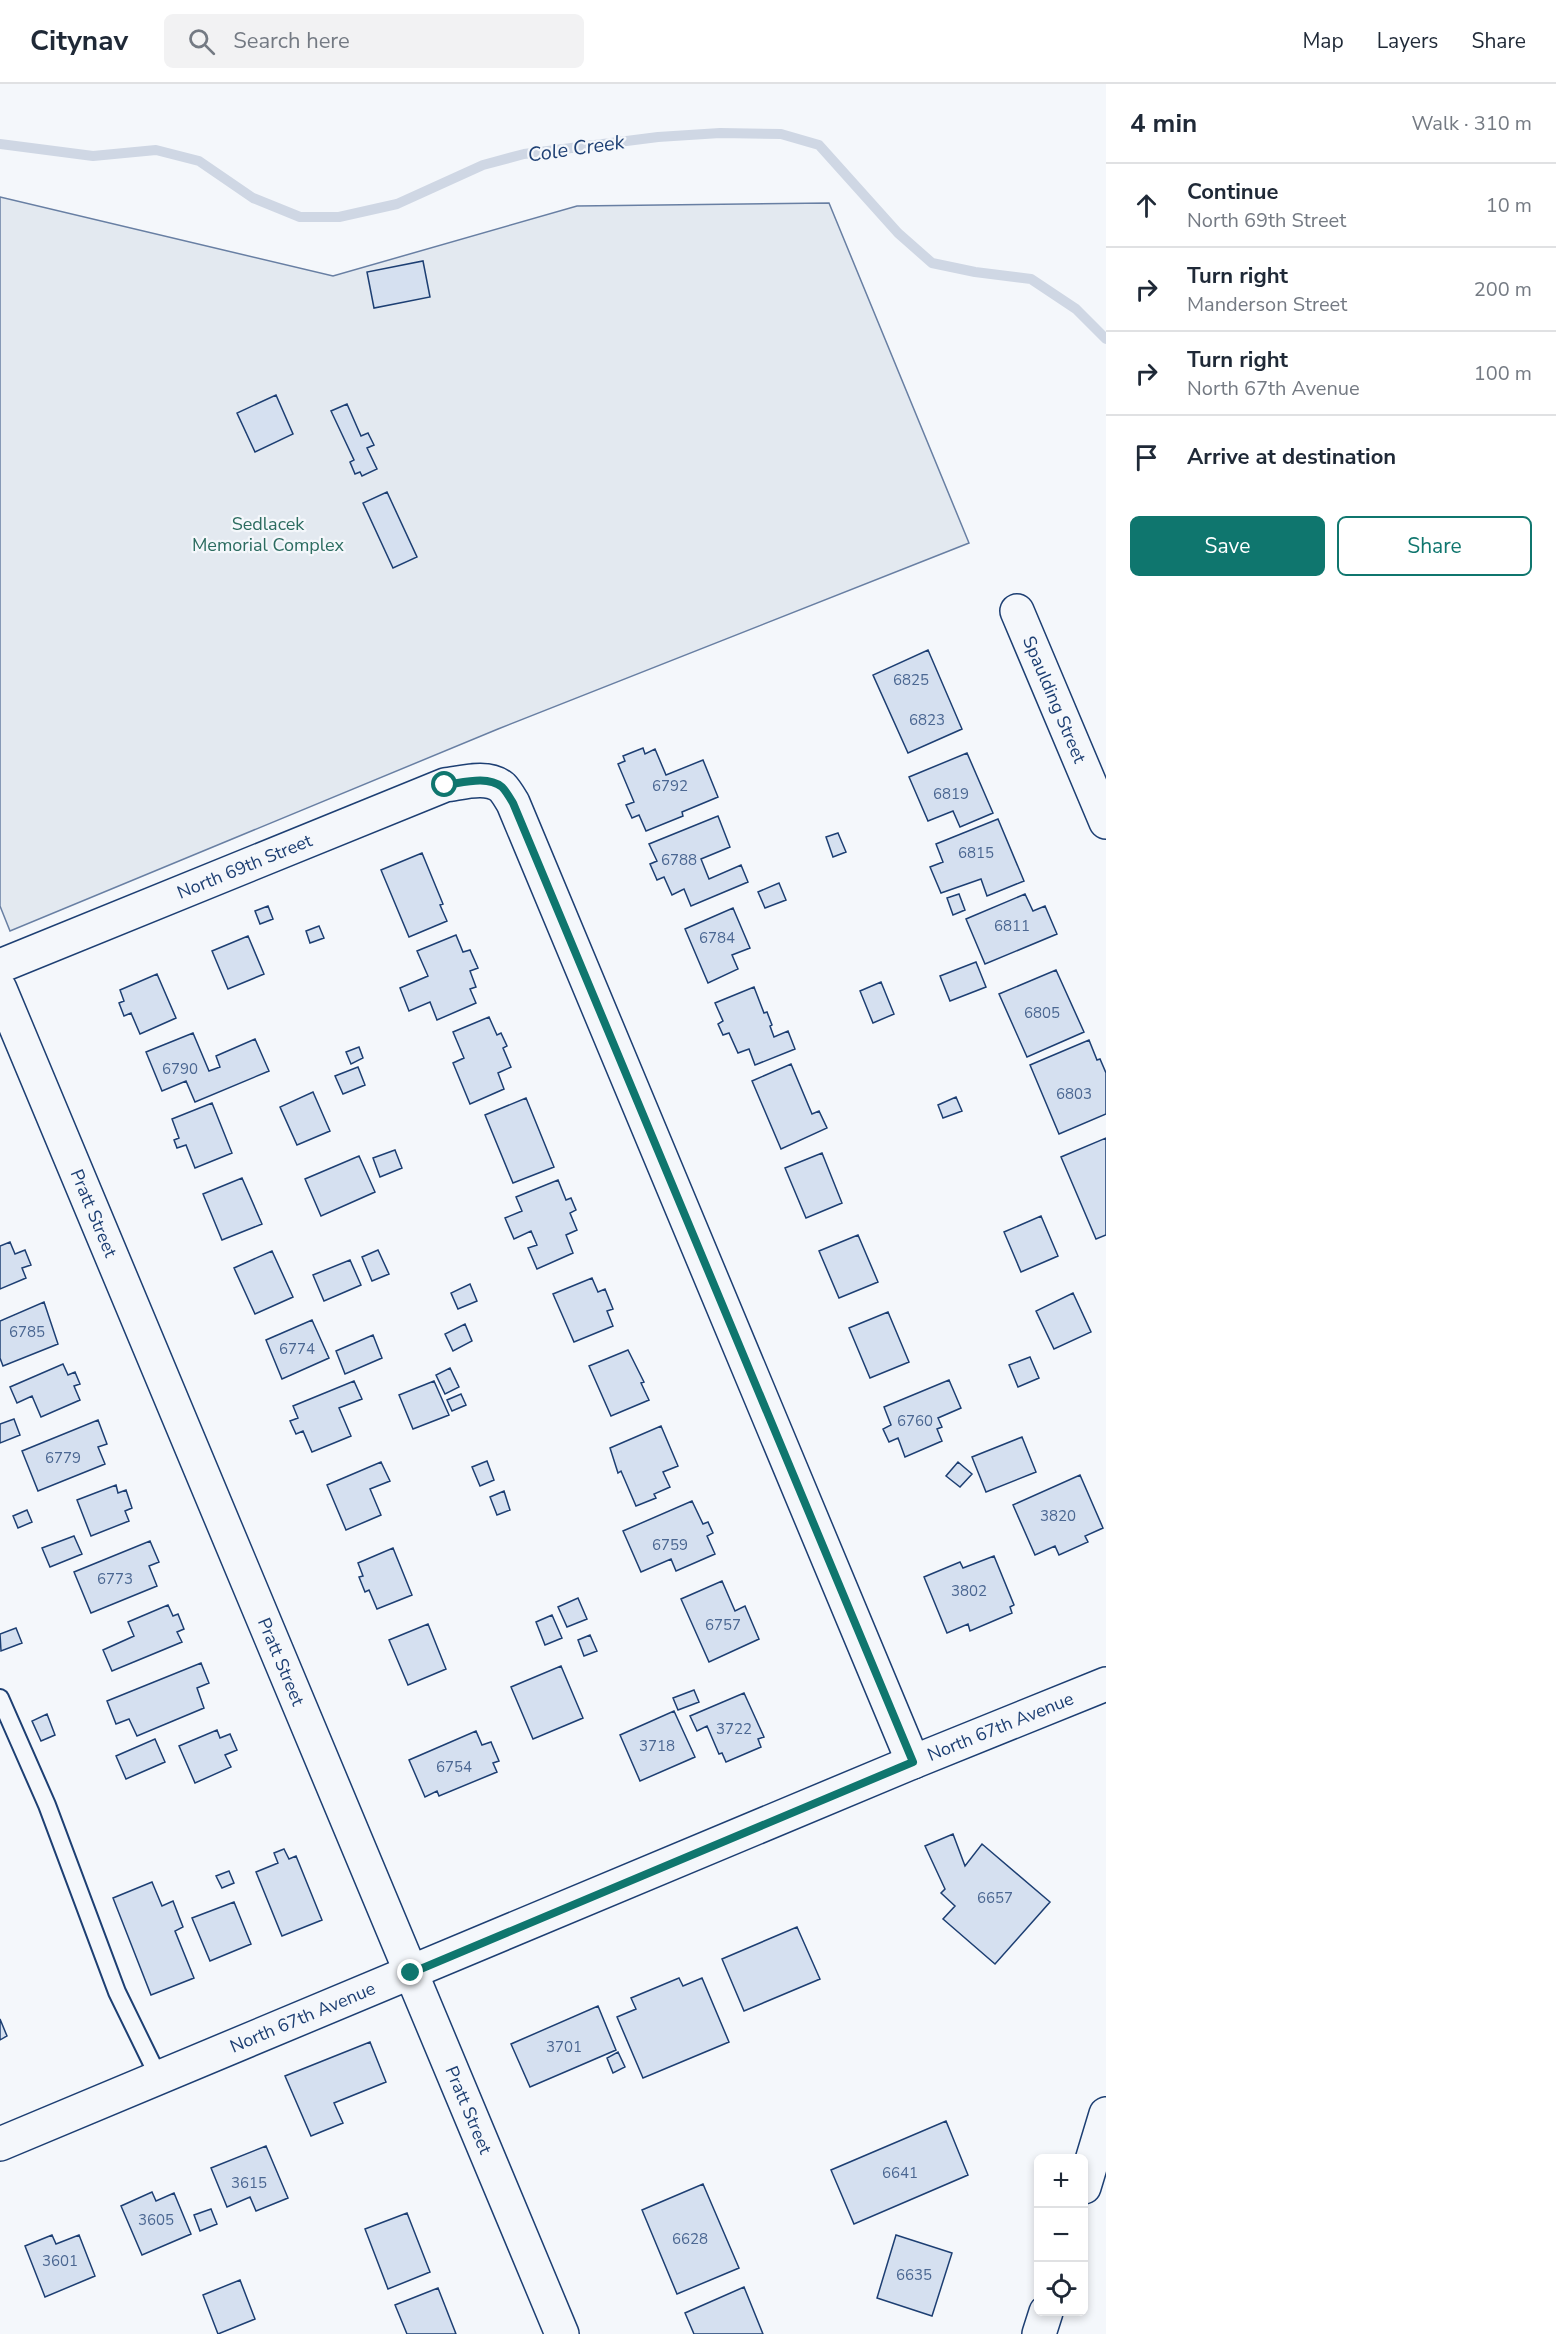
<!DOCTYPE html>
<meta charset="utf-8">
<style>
:root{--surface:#fff;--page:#f2f2f3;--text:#1f2937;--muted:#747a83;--line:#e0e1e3;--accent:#0f766e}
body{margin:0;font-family:"Nunito Sans",sans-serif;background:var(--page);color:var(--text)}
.controls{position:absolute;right:18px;bottom:18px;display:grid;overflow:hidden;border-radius:9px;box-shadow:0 3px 9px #0003}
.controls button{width:54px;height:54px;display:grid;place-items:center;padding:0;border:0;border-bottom:2px solid var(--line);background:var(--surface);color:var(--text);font:30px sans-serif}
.stop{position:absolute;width:18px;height:18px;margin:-14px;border:4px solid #0f766e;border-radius:50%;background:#fff}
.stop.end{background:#0f766e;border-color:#fff;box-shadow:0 2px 6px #0008}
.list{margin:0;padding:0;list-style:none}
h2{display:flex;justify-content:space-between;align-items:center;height:78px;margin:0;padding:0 24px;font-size:26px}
h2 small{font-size:20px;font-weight:400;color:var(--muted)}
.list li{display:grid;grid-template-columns:39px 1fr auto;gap:18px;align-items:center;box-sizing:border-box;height:84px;padding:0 24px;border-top:2px solid var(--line)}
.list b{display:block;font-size:22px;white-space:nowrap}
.list p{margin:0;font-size:20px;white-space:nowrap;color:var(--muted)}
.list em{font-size:20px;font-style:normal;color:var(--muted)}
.actions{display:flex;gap:12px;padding:18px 24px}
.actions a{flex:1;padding:14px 0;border:2px solid var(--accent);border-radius:9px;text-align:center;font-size:21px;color:var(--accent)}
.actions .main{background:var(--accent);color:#fff}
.icon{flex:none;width:33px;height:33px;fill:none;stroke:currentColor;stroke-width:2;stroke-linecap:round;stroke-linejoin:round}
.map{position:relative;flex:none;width:1106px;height:2250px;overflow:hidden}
header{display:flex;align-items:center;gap:36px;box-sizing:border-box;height:84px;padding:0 30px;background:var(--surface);border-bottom:2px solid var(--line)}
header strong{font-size:28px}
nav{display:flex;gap:33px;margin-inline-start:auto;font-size:21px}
.search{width:420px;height:54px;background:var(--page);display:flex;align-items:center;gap:15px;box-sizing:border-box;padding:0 21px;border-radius:9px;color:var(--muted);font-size:22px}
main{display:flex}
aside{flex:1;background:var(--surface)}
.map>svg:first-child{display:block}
.green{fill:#e3e9f0;stroke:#687fa3;stroke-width:1.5}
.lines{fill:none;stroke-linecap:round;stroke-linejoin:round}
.stream{stroke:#cfd7e4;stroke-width:10}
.building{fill:#d5e0f0;stroke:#1d3f73;stroke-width:1.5}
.service-casing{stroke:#1d3f73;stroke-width:20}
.minor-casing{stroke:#1d3f73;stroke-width:36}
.primary-casing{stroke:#1d3f73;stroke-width:36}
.service{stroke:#f4f7fb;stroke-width:16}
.minor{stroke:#f4f7fb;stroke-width:33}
.primary{stroke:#f4f7fb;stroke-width:33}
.route{stroke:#0f766e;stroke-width:8}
.labels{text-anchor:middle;stroke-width:4.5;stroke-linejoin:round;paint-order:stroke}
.number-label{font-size:15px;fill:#4b6792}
.park-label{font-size:18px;fill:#2c6c60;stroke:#f4f7fb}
.street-label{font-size:18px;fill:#1d3f73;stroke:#f4f7fb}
.water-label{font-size:20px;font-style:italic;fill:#1d3f73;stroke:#f4f7fb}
</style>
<header>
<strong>Citynav</strong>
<div class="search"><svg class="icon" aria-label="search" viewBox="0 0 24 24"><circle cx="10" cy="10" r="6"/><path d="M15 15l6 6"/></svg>Search here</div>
<nav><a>Map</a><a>Layers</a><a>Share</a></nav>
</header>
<main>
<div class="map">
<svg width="1106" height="2250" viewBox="0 0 1106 2250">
<rect width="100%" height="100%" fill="#f4f7fb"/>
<path class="green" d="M0 113 333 192 577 122 829 119 969 459 498 645 10 847 0 822Z"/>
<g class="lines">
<path class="stream" d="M0 60 93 72 156 66 199 77 253 114 300 133H339L397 120 483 81 524 70 658 53 720 49 781 50 819 61 898 149 932 179 975 188 1031 195 1076 225 1106 255"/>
</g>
<path class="building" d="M423 177 430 213 374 224 367 188Z
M276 311 293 350 255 368 237 329Z
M347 320 361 352 368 349 374 361 367 364 377 385 362 392 360 388 355 390 350 378 354 376 331 327Z
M387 408 417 473 393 484 363 419Z
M928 566 962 645 908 669 873 591Z
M643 664 645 670 655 665 666 691 703 676 718 713 682 728 683 732 646 747 639 731 632 734 626 721 634 718 618 680 625 677 623 672Z
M967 669 993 729 960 743 953 727 928 737 909 693Z
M718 732 730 763 701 775 709 795 741 781 748 798 691 822 684 805 672 811 664 793 657 796 650 780 657 777 649 760Z
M998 735 1024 797 987 812 981 795 941 809 930 783 943 778 936 760Z
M838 749 846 768 833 773 826 753Z
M422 769 443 820 440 821 447 837 409 853 381 786Z
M779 799 786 816 765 824 758 808Z
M959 810 965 826 953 831 947 814Z
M1025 810 1033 827 1045 822 1057 850 985 880 966 835Z
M268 822 273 835 260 840 255 827Z
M733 824 750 864 732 871 738 885 708 899 685 845Z
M319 842 324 854 310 859 306 847Z
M456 851 463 868 470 866 478 884 470 887 476 903 470 905 476 919 437 936 430 918 409 927 400 904 428 892 417 867Z
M248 852 264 890 228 905 212 867Z
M976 878 986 903 950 917 940 892Z
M1056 886 1084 948 1027 973 999 910Z
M157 890 176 934 140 950 131 929 124 932 119 919 124 917 120 906Z
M881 898 894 930 873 939 860 907Z
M754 903 764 929 767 928 772 941 770 942 774 953 788 947 795 965 755 981 749 965 738 969 729 949 723 951 718 940 723 937 715 919Z
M489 933 497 951 501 949 507 962 503 964 511 983 498 989 504 1005 470 1020 453 979 464 974 453 948Z
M193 949 209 987 220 983 216 972 255 955 269 987 195 1018 186 997 162 1007 146 968Z
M1089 956 1097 976 1100 975 1106 989V1030L1059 1050 1030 981Z
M359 963 363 974 351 980 346 968Z
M791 980 812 1030 819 1027 827 1044 781 1065 752 997Z
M358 983 365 1001 343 1010 335 992Z
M313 1008 330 1047 297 1061 280 1023Z
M956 1013 962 1027 943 1034 938 1021Z
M526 1014 554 1083 513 1099 485 1031Z
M212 1019 232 1069 195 1084 186 1061 177 1064 174 1056 179 1054 172 1035Z
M1106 1054V1151L1096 1155 1061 1073Z
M395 1066 402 1084 380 1093 373 1074Z
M822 1069 842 1119 806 1134 785 1084Z
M359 1072 375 1108 321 1132 305 1095Z
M242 1094 262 1140 222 1156 203 1110Z
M558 1096 566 1116 571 1114 576 1126 570 1129 577 1146 566 1151 573 1169 537 1185 528 1164 537 1161 531 1147 514 1155 505 1134 522 1127 516 1113Z
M1041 1132 1058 1172 1021 1188 1004 1148Z
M858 1151 878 1198 839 1214 819 1167Z
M10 1158 15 1170 25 1166 31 1181 22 1184 26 1194 0 1205V1162Z
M378 1166 389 1190 372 1197 362 1173Z
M272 1167 293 1213 255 1230 234 1184Z
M350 1176 361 1201 324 1217 313 1191Z
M592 1194 598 1208 605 1205 613 1225 607 1227 613 1242 574 1258 553 1210Z
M470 1200 477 1217 458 1225 451 1209Z
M1073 1209 1091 1248 1054 1265 1036 1227Z
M44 1218 58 1260 3 1282 0 1274V1237Z
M888 1228 909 1278 870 1294 849 1244Z
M312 1236 329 1274 282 1295 266 1256Z
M465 1240 472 1257 453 1267 445 1250Z
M373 1251 382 1274 345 1290 336 1267Z
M628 1266 644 1298 641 1299 649 1316 611 1332 589 1282Z
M1030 1273 1039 1294 1018 1303 1009 1281Z
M63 1280 68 1291 75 1288 80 1300 74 1302 80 1316 41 1333 32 1312 17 1319 10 1303Z
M450 1284 459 1303 445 1310 436 1291Z
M949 1296 961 1324 938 1334 942 1343 937 1345 942 1357 905 1373 898 1354 889 1358 883 1345 891 1341 884 1323Z
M354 1297 362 1315 339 1324 351 1352 312 1368 303 1347 296 1350 290 1337 298 1334 293 1322Z
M434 1297 449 1331 413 1345 399 1311Z
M461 1310 466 1321 452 1327 447 1316Z
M14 1335 20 1351 0 1359V1340Z
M98 1336 107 1360 98 1363 105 1380 38 1407 22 1367Z
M661 1342 678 1382 663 1388 670 1403 654 1410 656 1414 636 1422 621 1387 618 1389 610 1364Z
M1022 1353 1036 1388 986 1408 972 1373Z
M487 1377 494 1396 480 1402 472 1383Z
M381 1378 390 1397 370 1405 381 1431 346 1446 327 1401Z
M958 1378 972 1390 960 1403 946 1392Z
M1080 1391 1103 1444 1085 1452 1088 1458 1059 1471 1055 1462 1035 1471 1013 1421Z
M116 1401 118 1409 126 1406 132 1424 125 1427 129 1437 91 1452 77 1416Z
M504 1407 510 1426 497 1431 490 1413Z
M692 1417 703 1440 708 1438 713 1449 707 1452 715 1470 676 1487 671 1475 641 1488 623 1447Z
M27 1426 32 1438 18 1444 13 1432Z
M74 1452 82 1470 50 1483 42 1464Z
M150 1457 159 1478 149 1482 157 1502 91 1529 74 1488Z
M393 1464 412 1511 377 1525 369 1506 365 1508 359 1493 363 1492 358 1479Z
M994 1472 1014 1521 1010 1523 1012 1529 970 1547 968 1540 947 1549 924 1493 960 1478 963 1484Z
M722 1497 735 1527 745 1522 759 1555 709 1578 681 1515Z
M578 1514 587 1535 567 1543 558 1523Z
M168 1521 173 1532 178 1530 184 1545 177 1548 182 1558 112 1587 103 1566 134 1552 128 1538Z
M552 1531 562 1554 545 1561 536 1538Z
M428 1540 446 1585 408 1601 389 1556Z
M16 1544 22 1559 1 1567 0 1550Z
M590 1551 597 1567 584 1572 578 1556Z
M201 1579 209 1599 197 1604 204 1624 137 1652 129 1635 116 1640 107 1617Z
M561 1582 583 1634 533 1655 511 1603Z
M694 1606 699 1618 678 1626 673 1614Z
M744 1609 764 1653 758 1655 761 1663 726 1678 722 1669 719 1670 707 1642 697 1647 690 1632Z
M674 1627 695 1673 640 1697 620 1651Z
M47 1630 55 1651 41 1657 32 1637Z
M217 1646 220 1654 230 1650 237 1666 225 1671 231 1683 195 1699 179 1662Z
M476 1647 482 1661 491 1658 499 1677 493 1679 497 1688 439 1712 437 1707 425 1713 409 1676Z
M155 1655 165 1678 126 1695 116 1672Z
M953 1750 965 1782 982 1760 1050 1818 995 1880 943 1835 955 1822 941 1809 945 1805 925 1762Z
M284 1765 289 1775 296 1772 322 1836 282 1852 256 1788 278 1779 274 1769Z
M229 1787 234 1799 222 1804 216 1792Z
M152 1798 162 1822 173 1817 183 1843 175 1847 194 1894 151 1911 113 1814Z
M234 1818 251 1860 210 1877 192 1834Z
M797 1843 820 1895 744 1927 722 1875Z
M679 1894 683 1902 702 1894 729 1958 643 1994 617 1933 636 1925 631 1914Z
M598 1922 616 1966 530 2003 511 1960Z
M0 1935 7 1952 0 1956Z
M370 1958 386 1998 334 2019 343 2039 311 2052 285 1992Z
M618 1968 625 1983 613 1989 607 1974Z
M946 2037 968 2091 854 2140 831 2086Z
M266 2062 288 2114 256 2127 250 2113 227 2123 211 2084Z
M703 2100 739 2184 677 2210 642 2126Z
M152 2108 156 2117 174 2109 191 2150 142 2171 121 2122Z
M211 2125 217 2140 200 2147 194 2131Z
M407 2129 430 2188 388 2205 365 2145Z
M52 2151 56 2160 79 2151 95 2192 45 2213 25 2162Z
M896 2151 952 2169 932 2232 877 2214Z
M240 2196 255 2235 218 2250 203 2211Z
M744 2203 763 2250H694L685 2229Z
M438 2204 456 2250H407L395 2221Z"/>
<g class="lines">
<g class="service-casing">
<path id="service" d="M0 1614 47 1721 117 1908 159 1994"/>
</g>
<g class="minor-casing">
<g id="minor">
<path id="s1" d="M1017 527 1106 738"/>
<path id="s2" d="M0 882 445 701C462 699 487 691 502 703 506 707 510 714 513 719L913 1678"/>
<path id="s3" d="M0 905 562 2250"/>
<path id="s4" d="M0 2060 913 1678 1106 1600"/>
</g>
</g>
<g class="primary-casing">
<path id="primary" d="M1084 2103 1106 2030
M1039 2250 1046 2228"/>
</g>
<use href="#service" class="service"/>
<use href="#minor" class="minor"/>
<use href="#primary" class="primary"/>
</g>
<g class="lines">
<path class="route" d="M411 1889 913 1678 513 719C510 714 506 707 502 703 487 691 462 699 445 701"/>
</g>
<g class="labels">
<g class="number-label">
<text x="911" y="601">6825</text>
<text x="927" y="641">6823</text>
<text x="670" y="707">6792</text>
<text x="951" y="715">6819</text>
<text x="976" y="774">6815</text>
<text x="679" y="781">6788</text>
<text x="1012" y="847">6811</text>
<text x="717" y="859">6784</text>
<text x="1042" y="934">6805</text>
<text x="180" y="990">6790</text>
<text x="1074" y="1015">6803</text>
<text x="27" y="1253">6785</text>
<text x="297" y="1270">6774</text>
<text x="915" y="1342">6760</text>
<text x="63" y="1379">6779</text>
<text x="1058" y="1437">3820</text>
<text x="670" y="1466">6759</text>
<text x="115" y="1500">6773</text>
<text x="969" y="1512">3802</text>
<text x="723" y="1546">6757</text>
<text x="734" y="1650">3722</text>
<text x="657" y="1667">3718</text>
<text x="454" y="1688">6754</text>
<text x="995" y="1819">6657</text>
<text x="564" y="1968">3701</text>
<text x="900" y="2094">6641</text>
<text x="249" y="2104">3615</text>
<text x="156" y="2141">3605</text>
<text x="690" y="2160">6628</text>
<text x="60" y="2182">3601</text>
<text x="914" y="2196">6635</text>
</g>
<g class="park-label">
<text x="268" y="446">Sedlacek<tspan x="268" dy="21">Memorial Complex</tspan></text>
</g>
<g class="street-label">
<text dy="6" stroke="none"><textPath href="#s1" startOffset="96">Spaulding Street</textPath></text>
<text dy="6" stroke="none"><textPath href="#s2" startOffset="264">North 69th Street</textPath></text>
<text dy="6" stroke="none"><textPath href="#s3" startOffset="243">Pratt Street</textPath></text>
<text dy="6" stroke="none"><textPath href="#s3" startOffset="729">Pratt Street</textPath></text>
<text dy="6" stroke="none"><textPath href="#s4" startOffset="1084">North 67th Avenue</textPath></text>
<text dy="6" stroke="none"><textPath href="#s4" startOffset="328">North 67th Avenue</textPath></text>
<text dy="6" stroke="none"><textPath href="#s3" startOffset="1215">Pratt Street</textPath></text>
</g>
<g class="water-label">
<text transform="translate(576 64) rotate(-8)" y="7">Cole Creek</text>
</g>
</g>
</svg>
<div class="controls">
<button>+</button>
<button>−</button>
<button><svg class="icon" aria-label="locate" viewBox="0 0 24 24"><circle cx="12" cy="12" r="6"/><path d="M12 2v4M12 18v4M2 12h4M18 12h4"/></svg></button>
</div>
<div class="stop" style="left:445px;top:701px"></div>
<div class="stop end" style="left:411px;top:1889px"></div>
</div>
<aside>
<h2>4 min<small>Walk · 310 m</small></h2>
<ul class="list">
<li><svg class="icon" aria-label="ahead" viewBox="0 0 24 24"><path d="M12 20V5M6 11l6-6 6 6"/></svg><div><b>Continue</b><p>North 69th Street</p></div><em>10 m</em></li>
<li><svg class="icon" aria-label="right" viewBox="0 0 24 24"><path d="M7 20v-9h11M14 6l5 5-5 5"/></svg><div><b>Turn right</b><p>Manderson Street</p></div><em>200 m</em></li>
<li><svg class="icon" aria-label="right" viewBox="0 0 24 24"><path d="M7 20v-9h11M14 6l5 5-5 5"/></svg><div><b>Turn right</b><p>North 67th Avenue</p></div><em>100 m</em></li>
<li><svg class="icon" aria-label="arrive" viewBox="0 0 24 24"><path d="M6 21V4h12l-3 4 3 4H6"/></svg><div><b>Arrive at destination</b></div></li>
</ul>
<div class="actions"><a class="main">Save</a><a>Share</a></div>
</aside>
</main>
